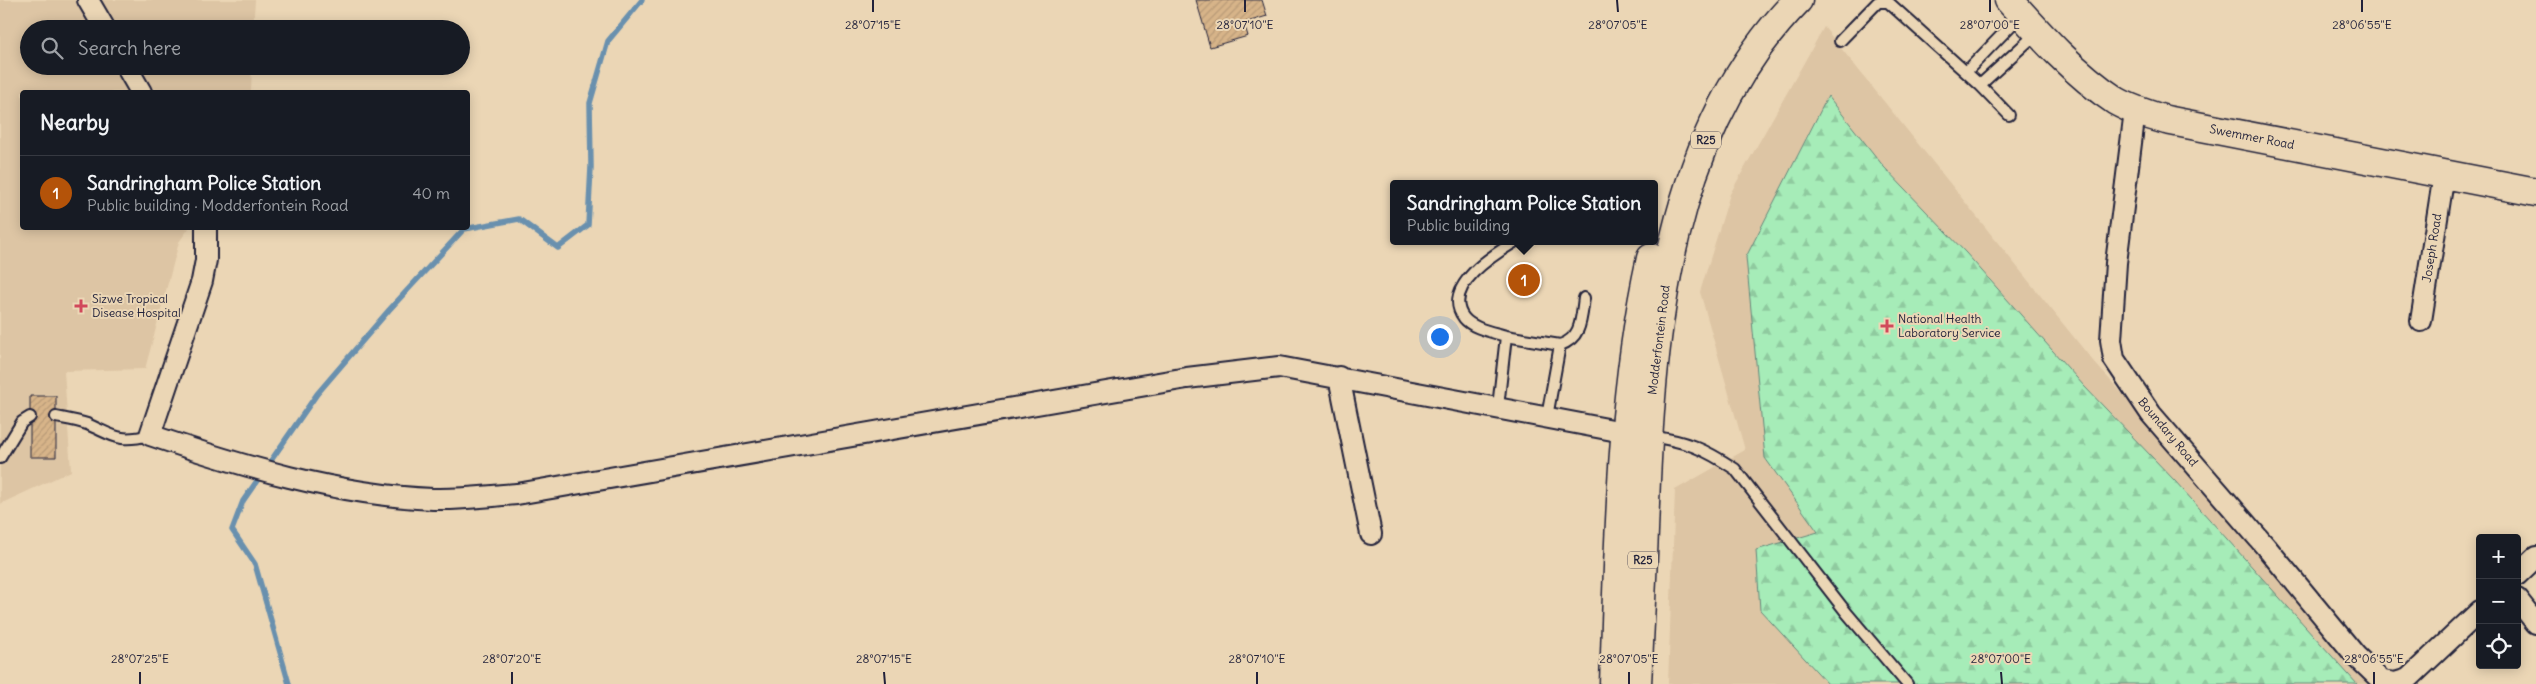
<!DOCTYPE html>
<meta charset="utf-8">
<style>
:root{--surface:#171b24;--page:#242831;--text:#f1f3f6;--muted:#9ea1a6;--line:#363941;--accent:#b45309}
body{margin:0;font-family:Delius,sans-serif;background:var(--page);color:var(--text)}
.controls{position:absolute;right:15px;bottom:15px;display:grid;overflow:hidden;border-radius:5px;box-shadow:0 2px 12px #0003}
.controls button{width:45px;height:45px;display:grid;place-items:center;padding:0;border:0;border-bottom:1px solid var(--line);background:var(--surface);color:var(--text);font:25px sans-serif}
.you{position:absolute;left:1439px;top:336px;width:18px;height:18px;margin:-12px;border:4px solid #fff;border-radius:50%;background:#1a73e8;box-shadow:0 0 0 8px #1a73e833}
.badge{display:grid;place-items:center;width:32px;height:32px;border-radius:50%;background:var(--accent);color:#fff;font-size:16px;font-weight:700}
.pin{position:absolute;translate:-50% -50%;border:2px solid #fff;box-shadow:0 1px 5px #0006}
.popup{position:absolute;left:1390px;top:180px;width:268px;height:65px;box-sizing:border-box;display:grid;place-content:center;border-radius:5px;background:var(--surface);filter:drop-shadow(0 1px 4px #0005);font-size:16px;white-space:nowrap;color:var(--muted)}
.popup b{font-size:19px;color:var(--text)}
.popup::after{content:'';position:absolute;left:50%;top:100%;margin-left:-10px;border:10px solid transparent;border-top-color:var(--surface)}
.list{margin:0;padding:0;list-style:none}
h2{display:flex;justify-content:space-between;align-items:center;height:65px;margin:0;padding:0 20px;font-size:21px}
h2 small{font-size:16px;font-weight:400;color:var(--muted)}
.list li{display:grid;grid-template-columns:32px 1fr auto;gap:15px;align-items:center;box-sizing:border-box;height:75px;padding:0 20px;border-top:1px solid var(--line)}
.list b{display:block;font-size:19px;white-space:nowrap}
.list p{margin:0;font-size:16px;white-space:nowrap;color:var(--muted)}
.list em{font-size:16px;font-style:normal;color:var(--muted)}
.icon{flex:none;width:28px;height:28px;fill:none;stroke:currentColor;stroke-width:2;stroke-linecap:round;stroke-linejoin:round}
.map{position:relative;flex:none;width:2536px;height:684px;overflow:hidden}
.search{position:absolute;background:var(--surface);box-shadow:0 2px 12px #0003;left:20px;top:20px;width:450px;height:55px;display:flex;align-items:center;gap:12px;box-sizing:border-box;padding:0 18px;border-radius:28px;color:var(--muted);font-size:19px}
.panel{position:absolute;background:var(--surface);box-shadow:0 2px 12px #0003;left:20px;top:90px;width:450px;height:140px;border-radius:5px}
.map>svg:first-child{display:block}
.built{fill:#ddc5a4}
.forest{fill:url(#forest-firs);stroke:#64877a}
.lines{fill:none;stroke-linecap:round;stroke-linejoin:round}
.stream{stroke:#6990ae;stroke-width:5.5}
.building{fill:url(#building-hatch);stroke:#22223b}
.service-casing{stroke:#22223b;stroke-width:14}
.minor-casing{stroke:#22223b;stroke-width:24}
.secondary-casing{stroke:#22223b;stroke-width:31}
.primary-casing{stroke:#22223b;stroke-width:31}
.service{stroke:#ebd6b5;stroke-width:10}
.minor{stroke:#ebd6b5;stroke-width:20}
.secondary{stroke:#ebd6b5;stroke-width:28}
.primary{stroke:#ebd6b5;stroke-width:28}
.ticks{fill:none;stroke:#22223b;stroke-width:2}
.poi-dot{fill:#d1495b;stroke:#ebd6b5;stroke-width:2}
.labels{text-anchor:middle;stroke-width:4;stroke-linejoin:round;paint-order:stroke}
.shield{fill:#ebd6b5;stroke:#5e5860;stroke-width:1}
.shield-label{font-size:11px;font-weight:bold;fill:#22223b}
.street-label{font-size:12px;fill:#22223b;stroke:#ebd6b5}
.poi-label{font-size:12px;fill:#22223b;stroke:#ebd6b5;text-anchor:start}
.ticks-label{font-size:12px;text-anchor:middle;fill:#22223b;stroke:#ebd6b5;stroke-width:4;stroke-linejoin:round;paint-order:stroke}
</style>
<div class="map">
<svg width="2536" height="684" viewBox="0 0 2536 684">
<defs>
<pattern id="forest-firs" width="22" height="20" patternUnits="userSpaceOnUse" patternTransform="scale(1.25)"><rect width="22" height="20" fill="#a6ecb8"/><path d="M5 1l3.5 6h-7zM16 11l3.5 6h-7z" fill="#8fca9f"/></pattern>
<pattern id="building-hatch" width="6" height="6" patternUnits="userSpaceOnUse" patternTransform="scale(1.25)"><rect width="6" height="6" fill="#d7b489"/><path d="M-1 1l2-2M0 6l6-6M5 7l2-2" fill="none" stroke="#b89a77"/></pattern>
</defs>
<rect width="100%" height="100%" fill="#ebd6b5"/>
<filter id="ink" filterUnits="userSpaceOnUse"><feTurbulence type="fractalNoise" baseFrequency=".02" numOctaves="2"/><feDisplacementMap in="SourceGraphic" scale="10" xChannelSelector="R" yChannelSelector="G"/><feConvolveMatrix kernelMatrix="1 2 1 2 8 2 1 2 1" color-interpolation-filters="sRGB"/></filter>
<g filter="url(#ink)">
<path class="built" d="M0 0H255L253 29H29V66H252L251 92H22V228H189L179 242 145 369 64 371 71 471 0 504Z
M1824 27 2093 361 2383 684H1668L1675 490 1745 450 1700 292 1730 194Z"/>
<path class="forest" d="M1828 96 1884 167 1966 253 2084 386 2175 481 2357 684H1828L1760 610 1756 550 1818 532 1765 458 1746 257Z"/>
<g class="lines">
<path class="stream" d="M289 684 255 564 232 530 243 501 317 394 389 310 464 229 519 219 558 248 588 225 591 167 590 103 608 41 642 0"/>
</g>
<path class="building" d="M1196 0H1262L1267 16 1244 23 1248 36 1210 47Z
M30 396H56V457H30Z"/>
<g class="lines">
<g class="service-casing">
<path id="service" d="M1840 41 1878 2H1888L1980 85
M1966 72 2021 15
M2009 115 1980 85 2037 33
M1506 336C1493 332 1473 329 1464 318 1440 287 1496 253 1516 241
M1560 345C1582 338 1581 318 1584 298
M1498 407 1506 336 1560 345 1547 417
M56 417C66 419 78 421 87 424 115 436 118 443 150 435
M1649 436C1686 441 1703 448 1735 469L1846 612 1907 684
M0 458 22 422 30 417"/>
</g>
<g class="minor-casing">
<path id="minor" d="M88 0 105 29
M126 66 141 92
M2135 111 2116 263 2111 340 2114 359 2151 414 2266 547 2356 656 2382 681 2395 683 2408 679 2480 611
M206 228V260L202 281 150 435C241 466 337 495 433 499 461 500 489 496 517 494L1187 378 1279 367 1639 435
M2421 321 2444 174
M1339 377 1371 534
M2517 575 2536 557
M2517 599 2536 623"/>
</g>
<g class="secondary-casing">
<path id="secondary" d="M2009 0C2041 36 2075 74 2116 101 2132 110 2149 115 2166 120L2536 192"/>
</g>
<g class="primary-casing">
<path id="primary" d="M1614 684C1619 542 1620 397 1651 258
M1637 684C1640 624 1643 563 1645 503 1652 328 1668 132 1798 0"/>
</g>
<use href="#service" class="service"/>
<use href="#minor" class="minor"/>
<use href="#secondary" class="secondary"/>
<use href="#primary" class="primary"/>
</g>
</g>
<path class="ticks" d="M873 0V12M1245 0V12M1617 0 1618 12M1990 0V12M2362 0V12M140 672V684M512 672V684M884 672 885 684M1257 672V684M1629 672V684M2001 672 2002 684M2374 672V684"/>
<g class="poi-dot">
<path d="M78.5 298.5h5v5h5v5h-5v5h-5v-5h-5v-5h5z"/>
<path d="M1884.5 318.5h5v5h5v5h-5v5h-5v-5h-5v-5h5z"/>
</g>
<g class="labels">
<g class="shield">
<rect x="1691" y="131.5" width="30" height="17" rx="4"/>
<rect x="1628" y="551.5" width="30" height="17" rx="4"/>
</g>
<g class="shield-label">
<text x="1706" y="144">R25</text>
<text x="1643" y="564">R25</text>
</g>
<g class="street-label">
<text transform="translate(2252 137) rotate(11)" y="4">Swemmer Road</text>
<text transform="translate(2432 248) rotate(-81)" y="4">Joseph Road</text>
<text transform="translate(1659 340) rotate(-83)" y="4">Modderfontein Road</text>
<text transform="translate(2168 432) rotate(50)" y="4">Boundary Road</text>
</g>
<g class="poi-label">
<text x="92" y="303">Sizwe Tropical<tspan x="92" dy="14">Disease Hospital</tspan></text>
<text x="1898" y="323">National Health<tspan x="1898" dy="14">Laboratory Service</tspan></text>
</g>
</g>
<g class="ticks-label">
<text x="873" y="29">28°07'15"E</text>
<text x="1245" y="29">28°07'10"E</text>
<text x="1618" y="29">28°07'05"E</text>
<text x="1990" y="29">28°07'00"E</text>
<text x="2362" y="29">28°06'55"E</text>
<text x="140" y="663">28°07'25"E</text>
<text x="512" y="663">28°07'20"E</text>
<text x="884" y="663">28°07'15"E</text>
<text x="1257" y="663">28°07'10"E</text>
<text x="1629" y="663">28°07'05"E</text>
<text x="2001" y="663">28°07'00"E</text>
<text x="2374" y="663">28°06'55"E</text>
</g>
</svg>
<div class="controls">
<button>+</button>
<button>−</button>
<button><svg class="icon" aria-label="locate" viewBox="0 0 24 24"><circle cx="12" cy="12" r="6"/><path d="M12 2v4M12 18v4M2 12h4M18 12h4"/></svg></button>
</div>
<div class="you"></div>
<div class="pin badge" style="left:1524px;top:280px">1</div>
<div class="popup"><b>Sandringham Police Station</b>Public building</div>
<div class="search"><svg class="icon" aria-label="search" viewBox="0 0 24 24"><circle cx="10" cy="10" r="6"/><path d="M15 15l6 6"/></svg>Search here</div>
<section class="panel">
<h2>Nearby<small></small></h2>
<ul class="list">
<li><span class="badge">1</span><div><b>Sandringham Police Station</b><p>Public building · Modderfontein Road</p></div><em>40 m</em></li>
</ul>
</section>
</div>
